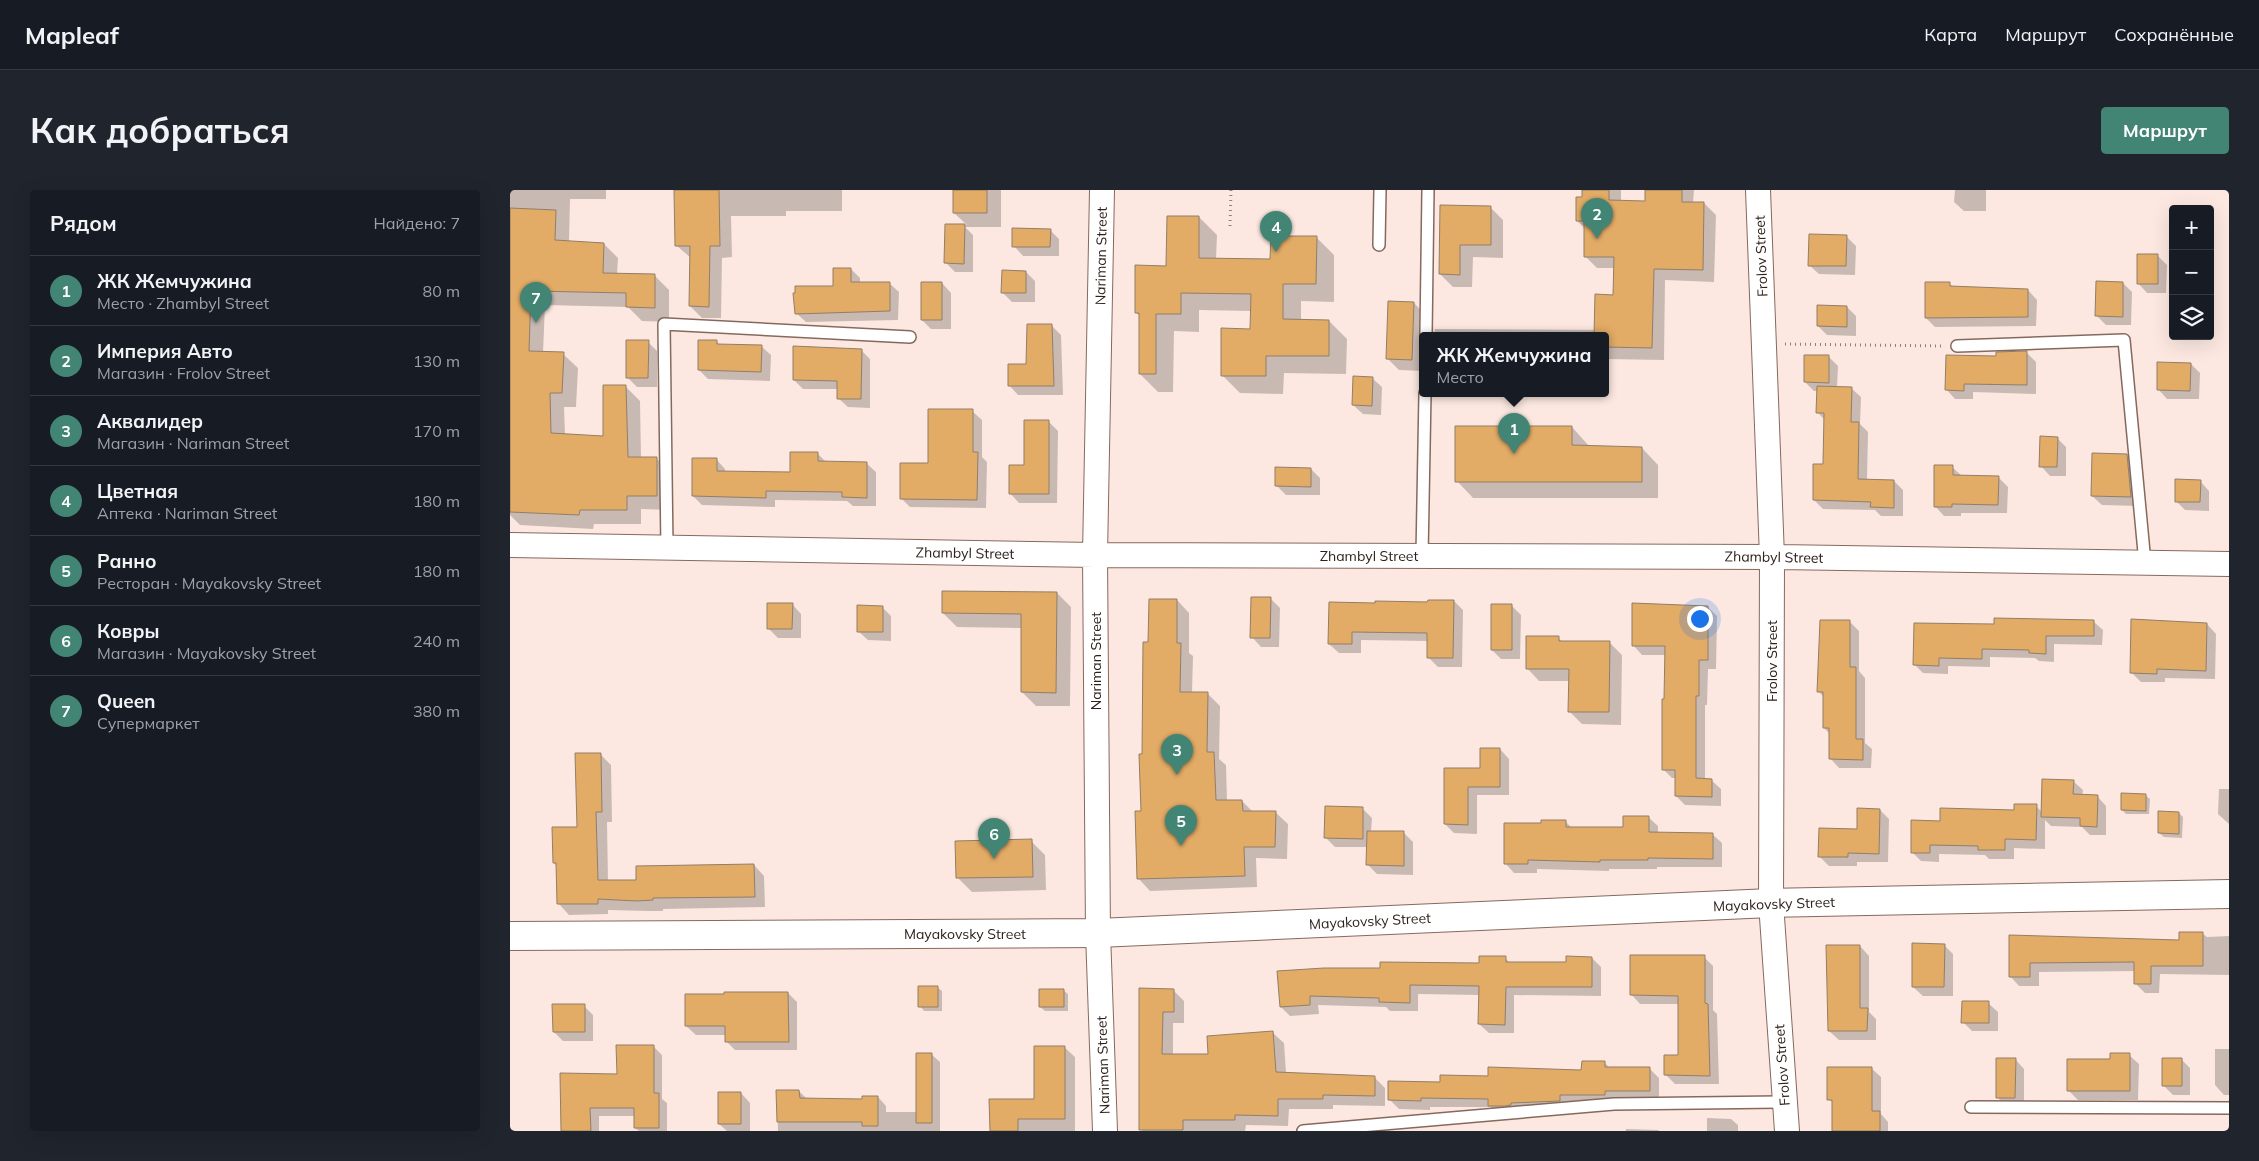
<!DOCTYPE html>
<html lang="ru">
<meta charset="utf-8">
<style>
:root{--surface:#171b24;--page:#20242c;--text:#f1f3f6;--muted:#9ea1a6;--line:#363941;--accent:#438575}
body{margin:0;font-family:Mulish,sans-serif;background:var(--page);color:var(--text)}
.controls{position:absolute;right:15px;top:15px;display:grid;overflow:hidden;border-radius:5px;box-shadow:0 5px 20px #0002}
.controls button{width:45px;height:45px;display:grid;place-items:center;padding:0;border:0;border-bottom:1px solid var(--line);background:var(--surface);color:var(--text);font:25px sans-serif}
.you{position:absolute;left:1189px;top:428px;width:18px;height:18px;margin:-12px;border:4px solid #fff;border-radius:50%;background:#1a73e8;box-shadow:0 0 0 8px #1a73e833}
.badge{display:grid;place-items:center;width:32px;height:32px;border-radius:50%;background:var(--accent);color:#fff;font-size:16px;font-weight:700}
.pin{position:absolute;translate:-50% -41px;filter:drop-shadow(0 1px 2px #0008)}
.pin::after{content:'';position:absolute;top:26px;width:18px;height:15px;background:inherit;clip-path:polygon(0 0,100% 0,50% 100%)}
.popup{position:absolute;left:909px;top:142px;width:190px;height:65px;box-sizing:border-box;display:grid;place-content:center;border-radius:5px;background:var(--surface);filter:drop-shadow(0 1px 4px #0005);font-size:16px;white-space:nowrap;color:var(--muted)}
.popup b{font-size:19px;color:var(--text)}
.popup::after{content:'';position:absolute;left:50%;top:100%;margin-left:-10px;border:10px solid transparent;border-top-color:var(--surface)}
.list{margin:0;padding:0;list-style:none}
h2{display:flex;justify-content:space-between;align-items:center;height:65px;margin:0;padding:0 20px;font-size:21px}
h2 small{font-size:16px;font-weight:400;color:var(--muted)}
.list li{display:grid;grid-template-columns:32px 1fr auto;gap:15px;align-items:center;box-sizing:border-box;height:70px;padding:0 20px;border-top:1px solid var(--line)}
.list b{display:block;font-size:19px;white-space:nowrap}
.list p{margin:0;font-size:16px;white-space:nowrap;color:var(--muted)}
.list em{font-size:16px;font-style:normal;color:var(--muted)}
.icon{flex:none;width:28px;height:28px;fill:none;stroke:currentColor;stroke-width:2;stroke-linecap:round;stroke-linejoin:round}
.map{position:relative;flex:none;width:1719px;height:941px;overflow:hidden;border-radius:5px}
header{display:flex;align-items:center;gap:30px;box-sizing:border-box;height:70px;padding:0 25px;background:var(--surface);border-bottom:1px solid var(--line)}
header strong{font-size:24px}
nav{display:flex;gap:28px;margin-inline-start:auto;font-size:18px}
.intro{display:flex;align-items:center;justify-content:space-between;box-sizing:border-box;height:120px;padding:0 30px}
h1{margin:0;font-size:35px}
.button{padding:12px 22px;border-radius:5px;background:var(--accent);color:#fff;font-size:18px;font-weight:700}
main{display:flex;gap:30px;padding:0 30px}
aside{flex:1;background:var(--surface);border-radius:5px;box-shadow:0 5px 20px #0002}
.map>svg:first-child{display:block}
.shadow{fill:#0003}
.building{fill:#e2ab66;stroke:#927e67}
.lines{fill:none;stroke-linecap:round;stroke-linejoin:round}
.service-casing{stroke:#86695d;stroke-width:14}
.minor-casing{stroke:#86695d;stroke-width:26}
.secondary-casing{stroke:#86695d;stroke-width:30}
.path{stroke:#8f7f79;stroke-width:3;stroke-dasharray:1 4;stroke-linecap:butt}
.service{stroke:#fff;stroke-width:11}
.minor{stroke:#fff;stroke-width:24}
.secondary{stroke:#fff;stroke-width:28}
.labels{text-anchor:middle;stroke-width:5;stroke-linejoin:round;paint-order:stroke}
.street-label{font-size:14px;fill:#2d211c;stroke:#fff}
</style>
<header>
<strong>Mapleaf</strong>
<nav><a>Карта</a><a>Маршрут</a><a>Сохранённые</a></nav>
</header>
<div class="intro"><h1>Как добраться</h1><a class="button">Маршрут</a></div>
<main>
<aside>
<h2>Рядом<small>Найдено: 7</small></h2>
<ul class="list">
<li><span class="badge">1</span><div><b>ЖК Жемчужина</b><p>Место · Zhambyl Street</p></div><em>80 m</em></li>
<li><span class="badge">2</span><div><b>Империя Авто</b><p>Магазин · Frolov Street</p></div><em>130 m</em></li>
<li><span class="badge">3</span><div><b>Аквалидер</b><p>Магазин · Nariman Street</p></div><em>170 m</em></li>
<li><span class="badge">4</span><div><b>Цветная</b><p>Аптека · Nariman Street</p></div><em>180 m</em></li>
<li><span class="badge">5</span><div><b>Ранно</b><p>Ресторан · Mayakovsky Street</p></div><em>180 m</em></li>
<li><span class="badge">6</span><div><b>Ковры</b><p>Магазин · Mayakovsky Street</p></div><em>240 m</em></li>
<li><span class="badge">7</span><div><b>Queen</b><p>Супермаркет</p></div><em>380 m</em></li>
</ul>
</aside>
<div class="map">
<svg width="1719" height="941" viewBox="0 0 1719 941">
<rect width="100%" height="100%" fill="#fce8e0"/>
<path class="shadow" d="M0 0H96V9H60L59 52 94 54 108 68 107 85 145 86 159 100V132L132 131 118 117 35 115 33 163 53 164 68 178 66 217H54L55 245 94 247 116 197 130 211 131 268 147 269 161 283V320L131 319V334H84L83 339 10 335 0 325Z
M166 0H332V21H276V26H221L222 67 212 68 211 128H192L180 116 181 68 167 56Z
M444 0H491V37H455L463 45V82H445L436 73V35H457L444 23Z
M1074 0H1111V12H1136V0H1184L1183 13H1194L1206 25 1204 92 1155 90 1154 170 1095 169V145H924L925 139 1086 140 1104 106 1105 78H1087L1075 66V38L1067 31Z
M1445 0H1476V21H1454L1444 12Z
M931 17H980L993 30V68L963 67 962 97H943L930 84Z
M689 27 707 45 706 69 762 70 806 47 824 65V112L791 111V131H819L837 149 836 184 774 183 773 204 730 203 712 185 742 140V121L689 120V142L664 141 663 202H648L630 184V126L626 123Z
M540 40 549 49V66H513L504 56Z
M1336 46 1346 56 1345 85 1309 84 1299 75Z
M1648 66 1657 75 1656 103H1637L1628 93Z
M341 79 350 88V93H379L389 102 388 130 296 132 286 123V104L325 97Z
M516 82 525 91V112H502L493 103Z
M432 93 441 103V139H421L412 130Z
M1613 93 1622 102 1621 135H1596L1587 126Z
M1440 94 1444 98 1518 100 1527 110 1526 136 1425 137 1416 128Z
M904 113 916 125 913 145V181L889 180 877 168Z
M1337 117 1346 126V146L1317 145 1308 136Z
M541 135 551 145 553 205H508L499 195 518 176Z
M138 152 147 161V197H127L117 187Z
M207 152 211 156H251L261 165 260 191 198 189 189 180Z
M351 160 360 169V218L338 217 328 208V199H293L284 190Z
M1517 163 1526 172V204L1463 202V209H1445L1436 199 1487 167Z
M1319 167 1328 176 1327 198H1341L1351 207 1350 234 1358 242 1357 290 1384 291 1393 300V326H1371L1365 320 1313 319 1304 310 1315 275V230L1307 222 1308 201H1304L1295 192Z
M1681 174 1690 183 1689 209H1657L1648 199Z
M862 188 872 197 871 225 853 224 843 215Z
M462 221 472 230V267L477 272 476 318 400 317 391 308Z
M538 231 548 241 547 313H509L500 303Z
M1062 237 1079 256 1132 258 1148 275V308H963L947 291Z
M1547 248 1556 257V286H1540L1531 276Z
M308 264 317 273H356L366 282V316H343L337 311 265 310V317L192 315 183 306 206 269 215 279V283L281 284Z
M1617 265 1626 274 1630 316 1592 315 1582 306Z
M1442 277 1452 286 1488 287 1498 297 1497 323H1451V326H1434L1425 316Z
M801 279 810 288V305H776L766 295Z
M1690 291 1699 301V321L1675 320 1666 311Z
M547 403 561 417 560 516H526L512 502V438L447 437 433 423Z
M760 408 770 418 769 457H751L742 447Z
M667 410 679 423V463L683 466 682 503 698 504 710 516 709 569 716 575 717 611H732L743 622H765L778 634 777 669 746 668 747 697 640 701 628 688 640 454Z
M944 411 953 420 952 477H928L918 467V451L851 450V463H829L819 454 820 414Z
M282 414 291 424V448H268L258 438Z
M1002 416 1011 425 1010 469H991L982 460Z
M372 417 381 426V451L358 450 348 441Z
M1198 417 1207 426 1206 479H1198L1197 515H1195V590H1201L1211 599V616L1175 615 1166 606V588H1162L1153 579 1156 465H1132L1123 455Z
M1340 432 1349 441V481L1355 488V553L1362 559 1361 578H1329L1320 568V544L1314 538V507L1308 501Z
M1584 432 1593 440 1592 455 1544 454V472L1529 471 1525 468 1480 467V477L1438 476V484L1413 483 1404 474 1485 435Z
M1697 434 1706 444 1705 489 1655 488V492H1631L1622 483Z
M1048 448 1053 452H1099L1112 465 1111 535 1072 534 1060 522V491H1029L1017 478Z
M990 559 999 569V605H967V644L944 643 935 634V579H971Z
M90 564 101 575 102 632H97L98 691H128L244 675 254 686 255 717 153 719V721H138L98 720V724L59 725 49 714 47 676 44 673 68 638Z
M1563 591 1573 600 1572 606H1587L1596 616V645H1580L1572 637 1541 636 1535 630V659L1504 658V669H1479L1475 665 1429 664V672L1411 671 1402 662 1431 632 1506 621 1526 616 1532 622Z
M1709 599H1719V634L1708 624Z
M1635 605 1640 609 1639 624H1616L1612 620Z
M852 618 862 628 861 642 894 643 903 652V685L867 684 858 675V657H825L816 648Z
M1370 620 1379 629 1378 672H1347V676H1319L1310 667 1348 640Z
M1669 623 1673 627 1672 648 1654 647 1649 643Z
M1138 627 1148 636V643L1202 644 1212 653V677H1147V679H1099V681L1027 679V683H1004L995 673 1032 635 1055 631 1062 638H1114Z
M521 651 535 665 536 700 462 702 448 688Z
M1693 744 1697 747 1719 746V785L1650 784 1649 803H1635L1626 794V781L1529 782V796H1509L1500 786V747L1670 751Z
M1434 755 1443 764V806H1413L1403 797Z
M1350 756 1359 766V822L1366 829V850H1329L1319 841Z
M1194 767 1203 776V820L1207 824 1209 894H1165L1155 884 1169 867V814H1130L1121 804Z
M995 768 1000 773 1057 774 1082 768 1091 777V806L1004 805V843H979L969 834 970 805 908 804V821H880L876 817 808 815 809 824 780 826 771 817 769 782 970 774Z
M427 797 432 801V821H414L410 816Z
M553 800 558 804V821H535L530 817Z
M630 800H663L674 811V833H663V865L699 866 763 843 774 853 776 883 864 887 875 898V916L823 915V919H779L778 936 736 935 735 941H632Z
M278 803 287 812V860H225L216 851V845H186L176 836Z
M1478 813 1488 822V841H1462L1453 832Z
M74 816 83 825V851H53L44 842Z
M143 856 152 865V909L157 913V941H129L125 938V926H89V941H52L108 885Z
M554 857 565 867V941H481L525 910Z
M1705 859H1719V905H1714L1705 895Z
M421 864 430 872V941H268L267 901H289L297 909 354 910 368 907 376 916V922H407Z
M1619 865 1629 874 1628 910H1568L1558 900 1601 870Z
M1505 869 1514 879V916H1496L1487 907Z
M1671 869 1680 878V905H1663L1653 895Z
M1095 873 1100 878 1140 879 1149 888V910L988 925 981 917H920V920L889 919 880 910 931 893 979 887 1073 881Z
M1361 878 1371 887V924L1378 932V941H1324V914L1319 909Z
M231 903 240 913V941H217L209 934Z
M1197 928 1221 929 1228 935V941H1197Z
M1116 939 1148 940 1149 941H1116Z"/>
<path class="building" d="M164 0H209L210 56H200L199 117 179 116 180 56H165Z
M443 0H477V23H443Z
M1072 0H1099V10L1135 11V0H1172V12H1194L1193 80 1144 79 1142 158 1095 157V145H1084L1085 104 1103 105 1104 67H1074V31H1066V7H1072Z
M930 15 981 16V55H950V85L929 84Z
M0 18 46 20 45 50 94 53 93 83 145 84V118L116 117V103L21 101 19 161 54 162 52 203H40L41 243 93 246V195H116L118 267H147V306H117V320H70L69 325 0 322Z
M657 26H689V68L760 69 761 46H807L806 94H773V129L819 130V166H756V186H711V138L740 139 741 104 671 103V124H646V184H629V123H625V75L656 76Z
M435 34H455L454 74 434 73Z
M502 38 541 39 540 57H502Z
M1299 44 1337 45 1336 76H1298Z
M1627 64H1648V94H1627Z
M323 78H341V92H380V121L285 124 283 103H285V96H323Z
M492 80 516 81V103H491Z
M1586 91 1613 92V127L1585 126Z
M411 92H432V130H411Z
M1415 92H1440V96L1518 99V127L1415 128Z
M878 111 904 112 902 170 876 169Z
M1307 115 1337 116V137L1307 136Z
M517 134H542L544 196H498V174H516Z
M116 150H139L138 188H116Z
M188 150H207V154L252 155 251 182 188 180Z
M283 156 352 159 351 209H327V191L283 190Z
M1517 161V195L1454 194V201L1435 200 1436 165 1486 166V162Z
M1294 165H1319V193L1294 192Z
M1647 172 1681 173 1680 201 1647 200Z
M843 186 863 187 862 216 842 215Z
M1307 196 1342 197 1341 232H1349L1348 289 1384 290V318L1360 317 1361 312 1303 310V274H1313L1314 223H1306Z
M418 219H463V262H468L467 310 390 309V273H418Z
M514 230H539V304H499V275H514Z
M945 236H1062V255L1132 257V292H945Z
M1530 246 1548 247 1547 277H1529Z
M280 262H308V271L357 272V308L332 307V302L256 301V308L182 306V268H207V281L280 282Z
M1582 263 1617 264 1621 307 1581 306Z
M1424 275H1443V285L1489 286 1488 315 1442 314V317H1424Z
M765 277 801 278V297L765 296Z
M1665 289 1691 290 1690 312H1665Z
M432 401 547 402 546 503 511 502V424L432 423Z
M741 407H761L760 448H740Z
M639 409H667V453H671L670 502H698L697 562H704L706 610H732L733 621H766L765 657H734L735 686 627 689 625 621H631L629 564H632L633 452H638Z
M918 410H944L943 468H917V443L842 442V454H818L819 412 865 413V411L917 412Z
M257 413H283L282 439H257Z
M1122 413 1198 416V470H1189V506H1186V588L1202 589V607L1165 606V580H1152V509H1154L1155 456H1122Z
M981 414H1002V460H981Z
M347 415 373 416V442H347Z
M1484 428 1584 430V446H1536V464L1519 463V460L1472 459V469L1429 468V476L1403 475 1404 433 1484 434Z
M1621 429 1697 433 1696 481 1647 479V484L1620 483Z
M1310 430H1340V477H1346V549H1353V570L1319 569V538H1313V502H1307Z
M1016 446H1049V451H1100L1099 522H1058L1059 479H1016Z
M970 558H990V597H958V635L934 634V578H970Z
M65 563H91L92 622H86L88 690H126V676L244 674 245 707 143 708V710L127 711 88 709V714H47L46 673H43L42 637H67Z
M1532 589 1564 590 1563 604 1588 605 1587 637 1570 636V628L1531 627Z
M1611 603 1636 604V621L1611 620Z
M1504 614H1527L1526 650 1495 649V660H1468V656L1420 655V663H1401V630L1430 631V618L1504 620Z
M815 616 853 617V649L814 648Z
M1347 618 1370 619 1369 664 1338 663V667H1308L1309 638 1347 639Z
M1648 621 1669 622V644L1648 643Z
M1113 626H1139V642L1203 643V669L1138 668V670H1090V672L1018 670V674H994V633H1031V630H1056V637H1113Z
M857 641H894V676L856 675Z
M522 649 523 687 446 688 445 651Z
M1669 742H1693V776H1641V794H1624V772L1520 773V787H1499V745L1669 750Z
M1402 753 1435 754 1434 797H1402Z
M1316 755H1350V818H1358L1357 841H1318Z
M1120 765H1195V813L1198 814 1200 886 1154 885V865H1168V806L1120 805Z
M969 766H996V772H1056V766L1082 767V797H996L995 835 968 834 969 796 900 795V813L869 812V808L800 806V815L770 817 767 781 814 778H870V772L969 773Z
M408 796H428V817H408Z
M629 798 664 799V822H653L652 864H698L697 846 763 841 766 882 865 886V906L813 905V909H768V926L725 925V930H673V940H629Z
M529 799H554V817H529Z
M214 802H278L279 852H215V836H175V804H214Z
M1452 811H1479V833H1451Z
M42 814H75V842H43Z
M106 855H144V903H149V938H124V918H80L81 941H51L50 883 107 884Z
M524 856H555V929H508V941H480L479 909H524Z
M406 863H422V933H406Z
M1600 863H1620V901H1557V869H1600Z
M1486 868H1506L1505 908H1486Z
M1652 868H1672V896H1652Z
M1072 871H1095V877H1140V901H1095V905H1050V911L1001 913V915L995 916H978V909L911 908V911L878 910V891L930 892V885L978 886V877L1071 880Z
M1317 877H1362V921H1370V941H1322V910H1317Z
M266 900H289L290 908 352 909V906H368V936H352V932H267Z
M208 902H231V934H208Z"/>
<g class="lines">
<g class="service-casing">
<path id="service" d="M869 55 870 0
M916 145 918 0
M1447 156 1614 150 1635 373
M157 358 154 134 400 147
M912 366 915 203
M1461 917 1719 918
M793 941 1104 914 1275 912"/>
</g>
<g class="minor-casing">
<path id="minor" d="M592 0 585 365 588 743 595 941
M1248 0 1262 367 1261 713 1277 941
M0 355 585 365 1262 367 1719 374"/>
</g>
<g class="secondary-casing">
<path id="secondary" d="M0 746 588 743 1261 713 1719 704"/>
</g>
<path class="path" d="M720 36 721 0
M1275 154 1432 156"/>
<use href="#service" class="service"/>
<use href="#minor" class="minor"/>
<use href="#secondary" class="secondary"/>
</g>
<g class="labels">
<g class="street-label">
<text transform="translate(591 66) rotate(-89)" y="5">Nariman Street</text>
<text transform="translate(1251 66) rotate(-92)" y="5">Frolov Street</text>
<text transform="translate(455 363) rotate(1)" y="5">Zhambyl Street</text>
<text x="859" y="371">Zhambyl Street</text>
<text transform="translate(1264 367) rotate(1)" y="5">Zhambyl Street</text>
<text transform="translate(586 471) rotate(-90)" y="5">Nariman Street</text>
<text transform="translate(1262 471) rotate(-90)" y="5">Frolov Street</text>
<text transform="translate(1264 714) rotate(-2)" y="5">Mayakovsky Street</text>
<text transform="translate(860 731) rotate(-3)" y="5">Mayakovsky Street</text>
<text x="455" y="749">Mayakovsky Street</text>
<text transform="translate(593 875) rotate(-92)" y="5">Nariman Street</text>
<text transform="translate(1272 875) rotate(-94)" y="5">Frolov Street</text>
</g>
</g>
</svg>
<div class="controls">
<button>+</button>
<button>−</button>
<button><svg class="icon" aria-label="layers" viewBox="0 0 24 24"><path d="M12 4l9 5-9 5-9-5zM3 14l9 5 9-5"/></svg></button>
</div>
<div class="you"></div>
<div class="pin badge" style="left:1004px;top:264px">1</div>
<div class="popup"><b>ЖК Жемчужина</b>Место</div>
<div class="pin badge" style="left:1087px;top:49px">2</div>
<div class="pin badge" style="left:667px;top:585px">3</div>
<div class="pin badge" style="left:766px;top:62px">4</div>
<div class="pin badge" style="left:671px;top:656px">5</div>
<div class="pin badge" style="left:484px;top:669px">6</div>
<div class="pin badge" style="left:26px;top:133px">7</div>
</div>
</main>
